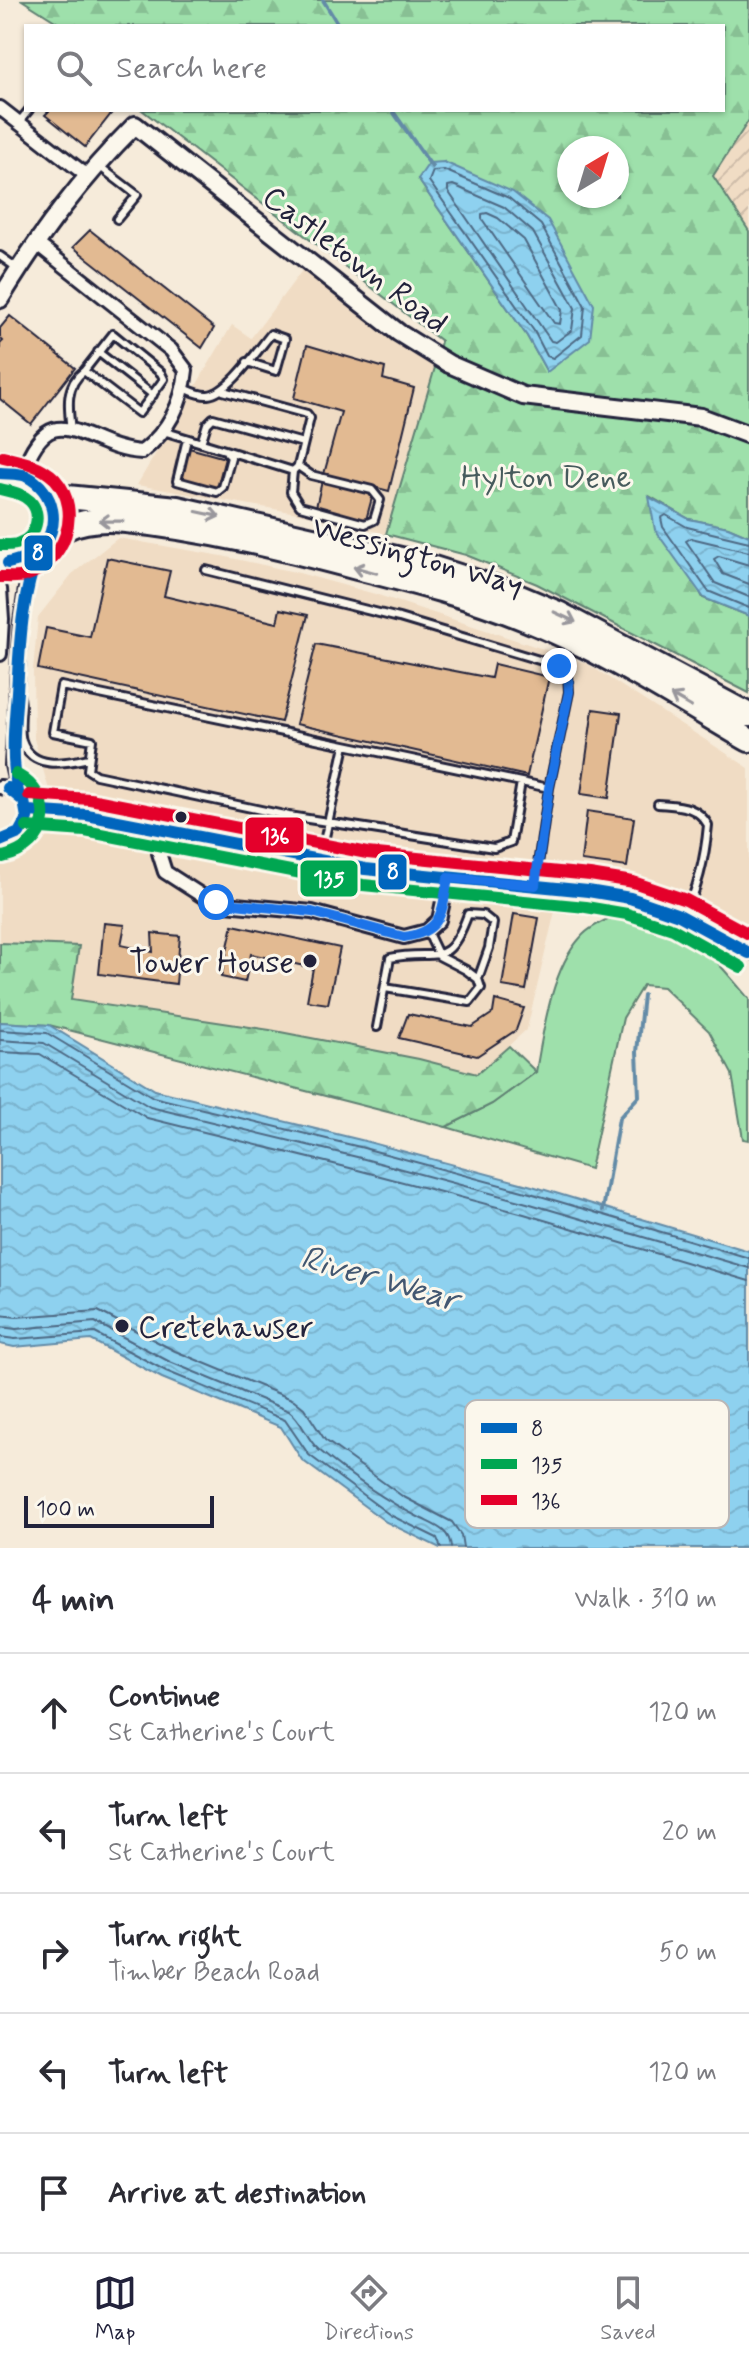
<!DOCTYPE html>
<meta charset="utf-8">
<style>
:root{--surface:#fff;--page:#f7f7f7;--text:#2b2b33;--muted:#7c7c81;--line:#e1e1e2;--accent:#22223b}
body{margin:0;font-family:Mynerve,sans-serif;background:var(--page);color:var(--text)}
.compass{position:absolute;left:557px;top:136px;width:72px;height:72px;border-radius:50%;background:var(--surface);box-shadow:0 2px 6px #0004;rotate:38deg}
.scale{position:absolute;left:24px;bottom:20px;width:190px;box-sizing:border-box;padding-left:8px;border:4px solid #22223b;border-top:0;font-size:22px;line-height:28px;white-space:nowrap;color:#22223b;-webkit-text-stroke:6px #fbf7ec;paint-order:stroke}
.stop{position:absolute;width:24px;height:24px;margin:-18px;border:6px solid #1a73e8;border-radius:50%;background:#fff}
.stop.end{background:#1a73e8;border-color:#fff;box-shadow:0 2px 8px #0008}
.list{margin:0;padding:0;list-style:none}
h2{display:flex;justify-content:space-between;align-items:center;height:104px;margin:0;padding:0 32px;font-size:34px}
h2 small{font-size:26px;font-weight:400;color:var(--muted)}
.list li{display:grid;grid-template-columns:52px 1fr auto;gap:24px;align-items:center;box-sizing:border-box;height:120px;padding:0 32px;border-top:2px solid var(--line)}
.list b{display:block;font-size:30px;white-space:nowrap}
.list p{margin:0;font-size:26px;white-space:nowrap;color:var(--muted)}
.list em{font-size:26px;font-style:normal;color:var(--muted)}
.icon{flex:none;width:44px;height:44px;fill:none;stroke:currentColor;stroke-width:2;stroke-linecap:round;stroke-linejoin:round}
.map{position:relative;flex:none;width:749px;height:1548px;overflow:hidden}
.search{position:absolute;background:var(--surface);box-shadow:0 2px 6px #0004;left:24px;right:24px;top:24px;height:88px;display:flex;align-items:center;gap:20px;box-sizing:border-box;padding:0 28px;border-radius:0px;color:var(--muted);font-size:30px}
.sheet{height:704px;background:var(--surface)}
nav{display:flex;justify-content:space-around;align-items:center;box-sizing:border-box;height:112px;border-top:2px solid var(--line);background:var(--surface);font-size:22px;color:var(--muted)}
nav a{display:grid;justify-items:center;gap:4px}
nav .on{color:var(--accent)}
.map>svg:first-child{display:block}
.built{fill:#f0dcc4}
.industrial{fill:url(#industrial-furrows)}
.green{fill:#9ee0ab;stroke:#608173;stroke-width:2}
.forest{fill:url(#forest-firs);stroke:#608173;stroke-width:2;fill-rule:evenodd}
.water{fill:url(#water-waves);stroke:#638ba7;stroke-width:2}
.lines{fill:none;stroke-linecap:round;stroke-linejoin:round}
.shore{stroke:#4d6883;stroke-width:2}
.stream{stroke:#638ba7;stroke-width:4}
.building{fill:#e2ba92;stroke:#22223b;stroke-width:2}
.service-casing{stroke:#22223b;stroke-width:12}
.minor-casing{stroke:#22223b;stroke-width:18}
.tertiary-casing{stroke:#22223b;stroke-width:22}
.trunk-casing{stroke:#22223b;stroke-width:28}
.service{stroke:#fbf7ec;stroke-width:6}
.minor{stroke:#fbf7ec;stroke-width:12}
.tertiary{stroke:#fbf7ec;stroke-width:16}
.trunk{stroke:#fbf7ec;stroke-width:22}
.bus-1-casing{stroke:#fbf7ec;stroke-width:18}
.bus-2-casing{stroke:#fbf7ec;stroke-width:18}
.bus-3-casing{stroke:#fbf7ec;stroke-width:18}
.bus-1{stroke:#0065bd;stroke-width:12}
.bus-2{stroke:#00a651;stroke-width:12}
.bus-3{stroke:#e4002b;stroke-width:12}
.oneway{stroke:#99979c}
.route{stroke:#1a73e8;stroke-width:10}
.bus-dot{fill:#22223b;stroke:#fbf7ec;stroke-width:3}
.labels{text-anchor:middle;stroke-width:6;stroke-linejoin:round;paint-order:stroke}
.street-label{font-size:32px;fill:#22223b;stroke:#fbf7ec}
.park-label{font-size:32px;fill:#475b5d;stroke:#fbf7ec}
.poi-label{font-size:32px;fill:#22223b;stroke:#fbf7ec;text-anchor:end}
.water-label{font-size:34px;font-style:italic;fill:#425771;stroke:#fbf7ec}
.key{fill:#fbf7ec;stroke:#bab7b7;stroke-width:2}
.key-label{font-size:22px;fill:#22223b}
.line-badge{stroke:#fbf7ec;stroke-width:3}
.badge-label{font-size:22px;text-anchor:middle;font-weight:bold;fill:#fff}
</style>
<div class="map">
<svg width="749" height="1548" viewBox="0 0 749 1548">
<defs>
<pattern id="industrial-furrows" width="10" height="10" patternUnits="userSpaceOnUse" patternTransform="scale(2)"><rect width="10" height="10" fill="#f0dcc4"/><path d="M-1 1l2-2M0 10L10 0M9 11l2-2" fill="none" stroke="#cebca9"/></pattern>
<pattern id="forest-firs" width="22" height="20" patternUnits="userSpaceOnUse" patternTransform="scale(2)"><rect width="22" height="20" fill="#9ee0ab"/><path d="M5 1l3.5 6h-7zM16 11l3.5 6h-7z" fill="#88c094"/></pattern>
<pattern id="water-waves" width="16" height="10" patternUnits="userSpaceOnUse" patternTransform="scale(2)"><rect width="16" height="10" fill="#8ed1ef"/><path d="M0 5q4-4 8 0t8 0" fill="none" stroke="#7ab3ce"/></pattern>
</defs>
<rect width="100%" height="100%" fill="#f6ebda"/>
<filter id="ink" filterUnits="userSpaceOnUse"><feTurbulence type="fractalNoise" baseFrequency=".0125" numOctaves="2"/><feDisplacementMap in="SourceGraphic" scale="16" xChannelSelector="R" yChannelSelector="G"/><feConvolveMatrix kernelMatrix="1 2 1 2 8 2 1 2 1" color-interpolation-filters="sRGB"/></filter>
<g filter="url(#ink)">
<path class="built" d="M304 268 436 364 386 534 320 517 137 485 232 325 251 338Z
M118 538 222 556 299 573 375 594 586 663 749 768V934L666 896 585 878 50 793 34 739 33 670 38 617 72 574Z
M62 826 273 847 474 878 559 894 527 1029 477 1074 419 1059 270 1030 91 1002 0 996V836H30Z"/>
<path class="industrial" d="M749 120V231L713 176Z"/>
<path class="green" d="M618 914C684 918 709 952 749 999V1140L743 1139 732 1074 709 1031 663 987 643 985 623 1018 590 1169 446 1127 492 1104 536 1072C543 1031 552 968 581 937 589 927 606 920 618 914Z"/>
<path class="forest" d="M22 0H749V120L713 176 749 231V536L728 527 689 519 651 497 703 598 749 616V693L537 584 466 555 386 534 436 364 441 341 142 110H723V26H63ZM569 148H617V196H569ZM444 162 547 372 527 336 418 179Z
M0 943 79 946 71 1000 270 1030 419 1059 477 1074 509 1046 536 1072 492 1104 446 1127 49 1025 0 1022Z"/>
<path class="water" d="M444 162 513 192 548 220 594 305 590 339 547 372 527 336 418 179 429 163Z
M649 497 689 519 728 527 749 536V616L704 598 655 530Z
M0 1022 49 1025 155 1090 361 1140 532 1186 749 1251V1548H440L386 1522 302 1460 281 1427 162 1378 91 1340 14 1347 0 1344Z"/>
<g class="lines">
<path class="shore" d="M444 170 509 198 541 225 585 306 582 335 553 358 547 356 534 331 429 181 433 171Z
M453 185 504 207 533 232 575 308 572 330 556 342 551 341 448 191V186Z
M487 213 498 218 524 240 562 310 560 324 554 323 482 219V214Z
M749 542 687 527 666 515 661 518 663 527 708 591 749 608
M749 552 691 538 686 541 715 583 749 597
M749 565 719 556 714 559 723 574 749 584
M0 1030 47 1033 153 1097 360 1147 530 1193 749 1258
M0 1040 44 1043 150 1107 357 1157 527 1203 749 1268
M0 1052 40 1054 147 1118 354 1169 524 1214 749 1281
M0 1315 16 1317 98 1311 175 1351 294 1400 304 1408 325 1440 402 1496 452 1522 461 1535 463 1548
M0 1327 16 1329 95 1322 170 1362 289 1411C303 1421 306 1439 319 1450 350 1476 386 1501 422 1519 436 1526 450 1530 451 1548
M0 1337 15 1339 95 1333 166 1371 285 1420 309 1455 390 1515 437 1538 441 1548"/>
<path class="stream" d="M323 0 339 26
M392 110 432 167
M603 1210 619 1118 639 1096 637 1052 643 995"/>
</g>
<path class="building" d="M50 110H114L85 147 45 115Z
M90 230 214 328 202 348 73 247Z
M10 316 75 368 31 424 0 399V344L3 341 0 338V328Z
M307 345 385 368 383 379 414 388 389 491 324 474 341 412 294 398Z
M189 448 225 458 217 488 181 478Z
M322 481 373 494 366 520 316 507Z
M107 558 170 571 164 596 277 623 280 609 308 615 281 722 38 669 46 628 90 637Z
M316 644 491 678 494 664 549 677 527 776 296 724Z
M593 709 621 713 609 798 581 794Z
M587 811 634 818 627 867 581 861Z
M514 914 539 918 526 990 502 986Z
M104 923 125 925 121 945 153 952 152 933 180 936 176 984 99 974Z
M233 925 340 948 328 1004 307 1001 313 968 251 954 245 982 221 977Z
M495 1000 524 1008 516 1030 477 1056 399 1038 408 1014 472 1027 493 1013Z"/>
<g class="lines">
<g class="service-casing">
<path id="service" d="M19 122 29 110
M99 166 137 195 117 219
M0 256 17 268
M98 352 153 395
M184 388C191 391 201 396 208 395 229 393 257 351 271 334L285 339 276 371 247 362
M71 430C68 407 65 385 84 371L139 413 164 379 161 373 113 334 84 371
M163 431 293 471 298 466 310 418 307 414 223 391
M187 439 177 481 217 492 223 487 231 457 227 453
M201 443 207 424 213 418 303 443
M293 471 291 492 300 506 365 524 374 520 380 500 372 490 311 475 298 466
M206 570 399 618 559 666 568 674 569 692 549 788
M20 697C23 711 18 728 22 741 32 771 66 763 89 758
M521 782 549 788 535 885
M658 804C679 806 697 805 708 825 705 858 699 887 684 916
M320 860 345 745 521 782 511 842 494 848 289 816 96 775 88 770 92 740 53 732 61 686 345 745
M385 988 470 1002 481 988 478 979 466 970 439 956 427 931
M377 1027 390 958C437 948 447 972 468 914L483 915 493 923 489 948 478 979"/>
</g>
<g class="minor-casing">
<path id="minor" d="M0 108 86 175
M22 474C52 389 83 449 142 452 168 431 183 403 186 370L171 350 36 243
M0 589 2 619 0 654
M0 787C24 789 34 809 23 831L8 840 0 841
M18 792 12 765 21 621 27 582 38 554
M28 811 87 815 365 869 588 891C610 895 634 897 655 905 688 916 719 935 749 953
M162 828 159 853 165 872 204 897 225 904 312 912 404 937 427 931 439 920 448 878"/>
</g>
<g class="tertiary-casing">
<path id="tertiary" d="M0 299C40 234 81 179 135 125L399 333 449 364 523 396 701 417 749 435"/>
</g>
<g class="trunk-casing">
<path id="trunk" d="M0 473C41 475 63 499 48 540
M47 495 177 508 418 563 503 590 560 614 749 715
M0 561C32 567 41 540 67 528 85 519 106 519 126 521 204 529 282 548 357 568 414 582 471 597 525 619 603 650 677 698 749 740"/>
</g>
<use href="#service" class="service"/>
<use href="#minor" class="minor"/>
<use href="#tertiary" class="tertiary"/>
<use href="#trunk" class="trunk"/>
<g class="bus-1-casing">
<path id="bus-1" d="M0 473C8 474 18 473 26 476 55 490 63 529 38 551 29 558 19 560 8 563
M18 792C11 759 14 727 17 692 20 642 21 598 39 551
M28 811 87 815 365 869 588 891 630 898 679 915 749 953
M0 841 19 833 27 818 24 801 8 788"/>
</g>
<g class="bus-2-casing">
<path id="bus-2" d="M0 489C11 492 22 493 30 501 43 514 36 538 19 543 13 546 6 545 0 545
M27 827 85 831 363 885 586 907 627 914 673 929 741 967
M3 857C50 846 58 797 16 774"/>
</g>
<g class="bus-3-casing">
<path id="bus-3" d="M0 577C8 577 18 578 25 576 64 564 84 511 55 479 41 465 22 461 3 457
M29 795 90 799 367 853 590 875 633 882 686 900 749 934"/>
</g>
<use href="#bus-1" class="bus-1"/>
<use href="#bus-2" class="bus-2"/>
<use href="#bus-3" class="bus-3"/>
</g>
<defs><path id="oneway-shaft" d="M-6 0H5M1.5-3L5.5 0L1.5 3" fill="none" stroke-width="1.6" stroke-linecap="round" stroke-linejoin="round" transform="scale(2)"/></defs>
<g class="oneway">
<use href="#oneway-shaft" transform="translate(208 514) rotate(12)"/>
<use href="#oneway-shaft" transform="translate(111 521) rotate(-179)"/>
<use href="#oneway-shaft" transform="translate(365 570) rotate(-165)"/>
<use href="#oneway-shaft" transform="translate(565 617) rotate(25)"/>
<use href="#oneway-shaft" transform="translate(681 701) rotate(-150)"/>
</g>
</g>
<g class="lines" filter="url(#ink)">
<path class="route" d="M216 902 312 912 404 937C443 932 442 911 448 878L535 885 549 788 569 692 568 674 559 666"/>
</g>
<g class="bus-dot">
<circle cx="181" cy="817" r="7"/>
<circle cx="310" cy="961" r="8"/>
<circle cx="122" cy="1326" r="8"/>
</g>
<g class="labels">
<g class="street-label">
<text transform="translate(356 259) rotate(37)" y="11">Castletown Road</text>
<text transform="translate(418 555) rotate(16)" y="11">Wessington Way</text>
</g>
<g class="park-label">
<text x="546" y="487">Hylton Dene</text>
</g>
<g class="poi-label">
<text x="294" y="972">Tower House</text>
<text x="138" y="1337" text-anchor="start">Cretehawser</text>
</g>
<g class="water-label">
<text transform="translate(380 1277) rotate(16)" y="12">River Wear</text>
</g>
</g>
<rect x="465" y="1400" width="264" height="128" rx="12" class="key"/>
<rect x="481" y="1423" width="36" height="10" fill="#0065bd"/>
<rect x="481" y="1459" width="36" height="10" fill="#00a651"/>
<rect x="481" y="1495" width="36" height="10" fill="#e4002b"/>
<g class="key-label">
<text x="531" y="1436">8</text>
<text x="531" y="1472">135</text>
<text x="531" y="1508">136</text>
</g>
<g class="line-badge">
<rect x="23" y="534" width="31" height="38" rx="8" fill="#0065bd"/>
<rect x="244" y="816" width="61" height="38" rx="8" fill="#e4002b"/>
<rect x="377" y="853" width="31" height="38" rx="8" fill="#0065bd"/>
<rect x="299" y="859" width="60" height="39" rx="8" fill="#00a651"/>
</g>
<g class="badge-label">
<text x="38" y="560">8</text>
<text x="275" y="843">136</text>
<text x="393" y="879">8</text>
<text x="329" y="886">135</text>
</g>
</svg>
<svg class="compass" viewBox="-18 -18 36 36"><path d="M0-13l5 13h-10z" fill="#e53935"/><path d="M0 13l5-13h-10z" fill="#7c7c81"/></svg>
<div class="scale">100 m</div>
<div class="stop" style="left:216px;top:902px"></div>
<div class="stop end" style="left:559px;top:666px"></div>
<div class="search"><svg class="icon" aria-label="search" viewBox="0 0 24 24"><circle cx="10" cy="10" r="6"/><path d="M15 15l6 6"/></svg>Search here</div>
</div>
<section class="sheet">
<h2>4 min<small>Walk · 310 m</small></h2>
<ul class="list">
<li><svg class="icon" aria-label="ahead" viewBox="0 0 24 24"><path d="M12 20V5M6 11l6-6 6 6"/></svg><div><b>Continue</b><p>St Catherine's Court</p></div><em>120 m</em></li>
<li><svg class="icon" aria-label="left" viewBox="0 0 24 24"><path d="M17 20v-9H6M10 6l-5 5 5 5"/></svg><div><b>Turn left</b><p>St Catherine's Court</p></div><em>20 m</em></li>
<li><svg class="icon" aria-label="right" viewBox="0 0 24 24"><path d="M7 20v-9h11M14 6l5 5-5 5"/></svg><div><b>Turn right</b><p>Timber Beach Road</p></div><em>50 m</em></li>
<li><svg class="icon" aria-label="left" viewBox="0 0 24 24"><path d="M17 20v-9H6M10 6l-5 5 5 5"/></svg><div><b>Turn left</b></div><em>120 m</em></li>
<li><svg class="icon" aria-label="arrive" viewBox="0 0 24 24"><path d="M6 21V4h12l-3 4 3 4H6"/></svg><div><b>Arrive at destination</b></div></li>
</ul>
</section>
<nav>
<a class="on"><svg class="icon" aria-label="map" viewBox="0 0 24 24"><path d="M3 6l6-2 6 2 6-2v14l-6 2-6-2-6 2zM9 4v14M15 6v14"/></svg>Map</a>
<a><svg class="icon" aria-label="directions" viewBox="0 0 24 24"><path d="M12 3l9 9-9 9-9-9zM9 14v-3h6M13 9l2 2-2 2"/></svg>Directions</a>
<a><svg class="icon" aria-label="saved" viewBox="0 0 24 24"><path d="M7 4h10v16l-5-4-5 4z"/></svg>Saved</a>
</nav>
